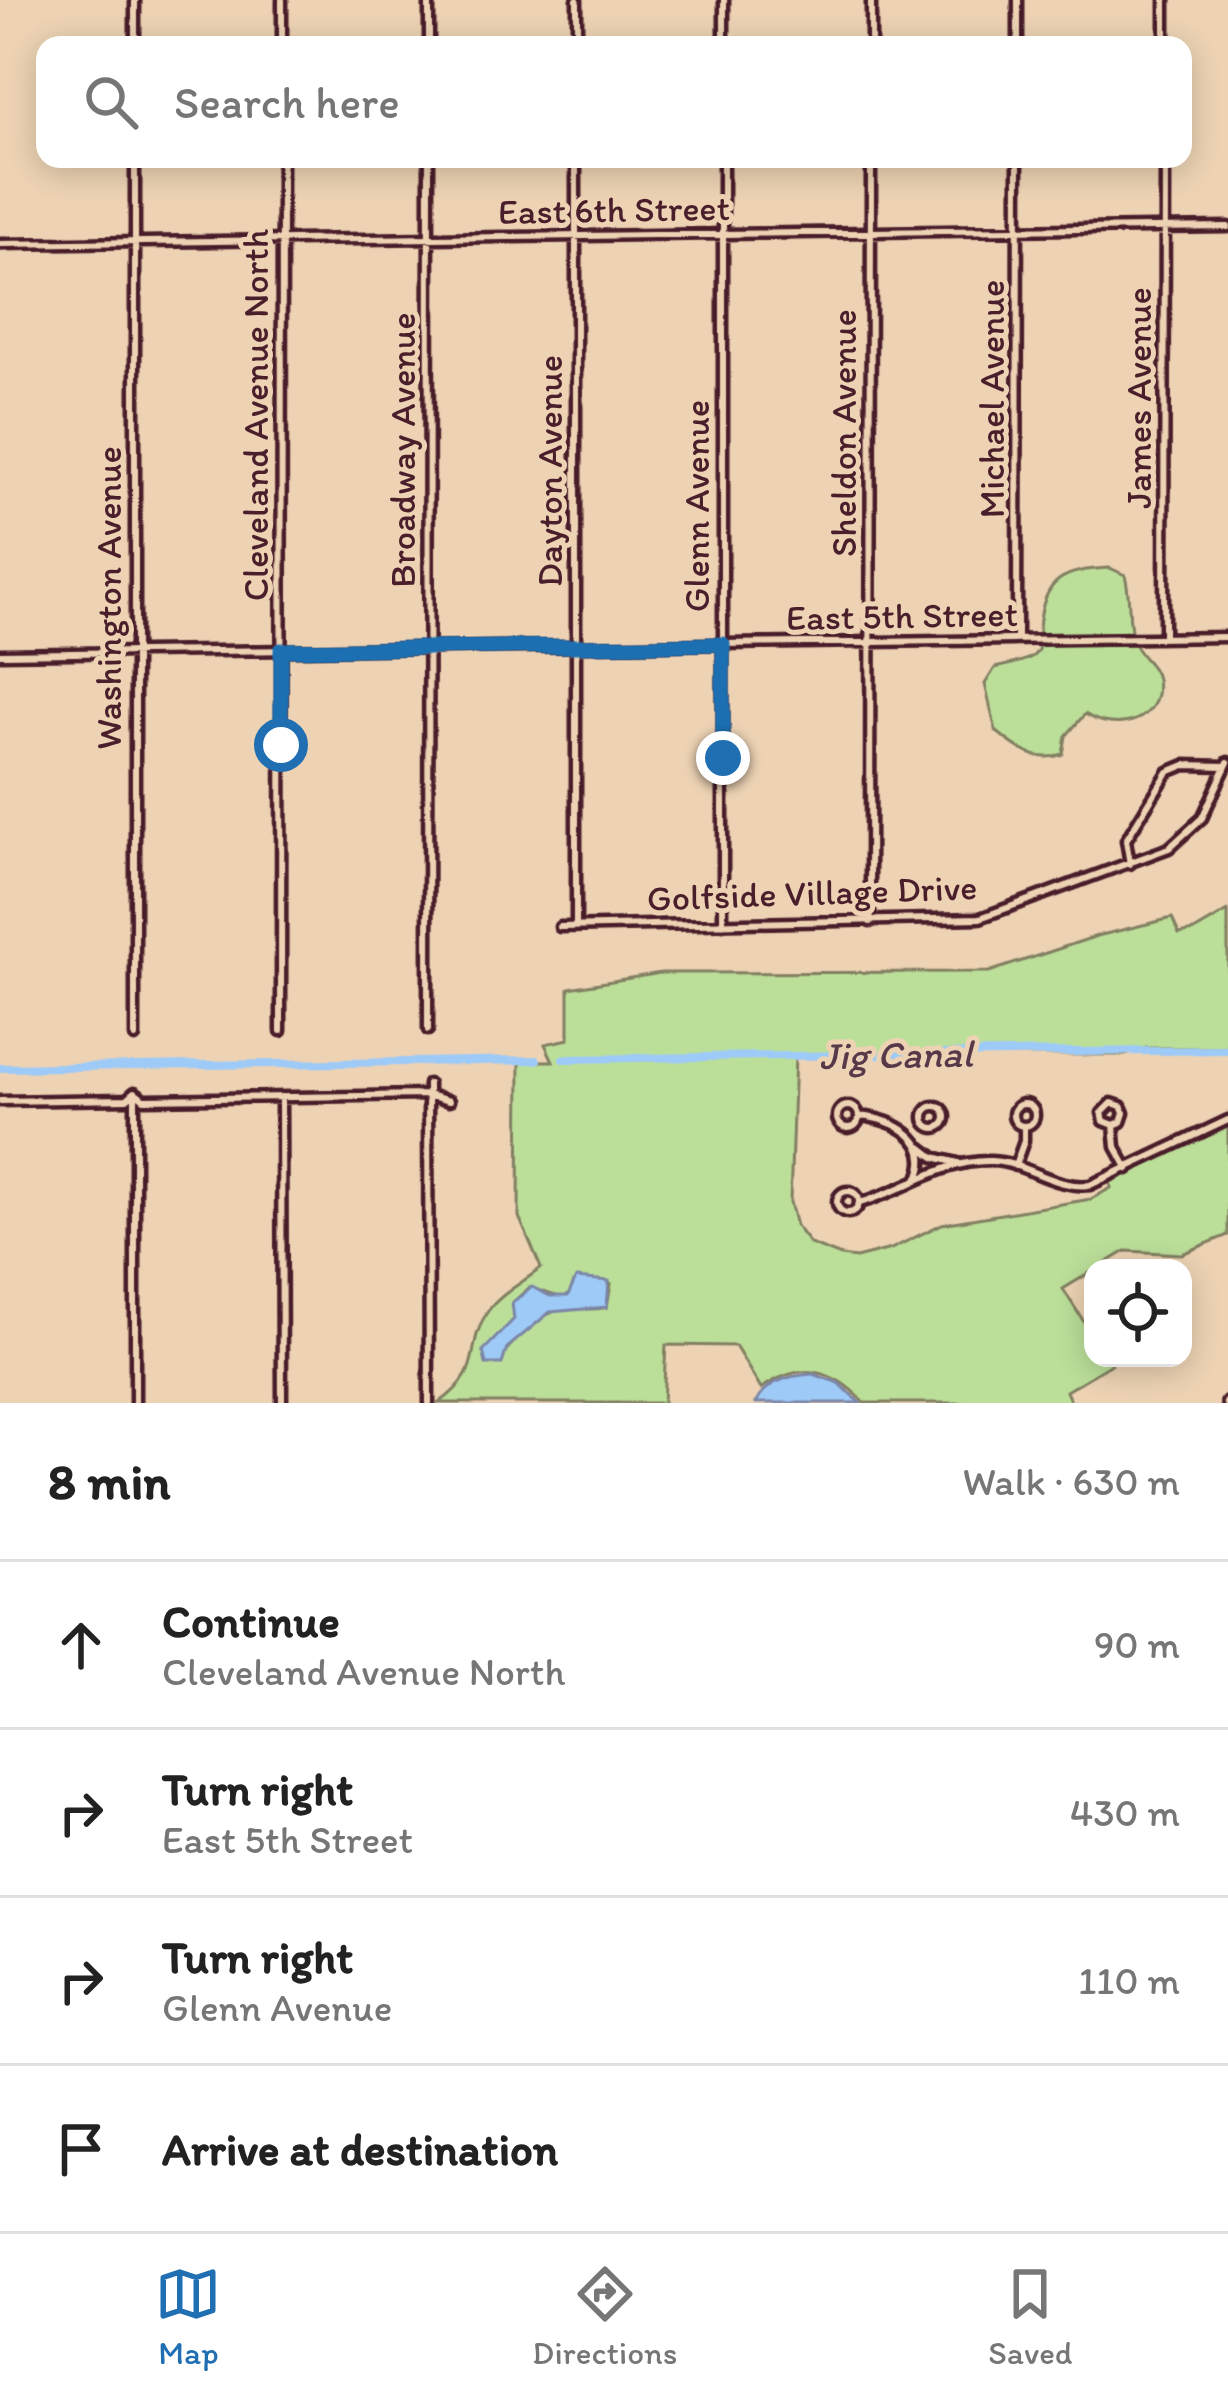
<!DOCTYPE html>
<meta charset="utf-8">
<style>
:root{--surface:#fff;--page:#f2f2f2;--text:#222;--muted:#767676;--line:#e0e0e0;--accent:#1f6fb2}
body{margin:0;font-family:Itim,sans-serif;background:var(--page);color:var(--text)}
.controls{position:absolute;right:36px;bottom:36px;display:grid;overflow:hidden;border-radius:24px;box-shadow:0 6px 30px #0003}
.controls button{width:108px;height:108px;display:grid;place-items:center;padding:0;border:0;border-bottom:3px solid var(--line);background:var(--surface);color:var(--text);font:60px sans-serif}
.stop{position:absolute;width:36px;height:36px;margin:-27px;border:9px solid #1f6fb2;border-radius:50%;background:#fff}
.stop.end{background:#1f6fb2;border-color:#fff;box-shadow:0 3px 12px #0008}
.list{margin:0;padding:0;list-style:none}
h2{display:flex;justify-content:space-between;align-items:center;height:156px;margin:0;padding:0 48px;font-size:51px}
h2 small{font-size:39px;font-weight:400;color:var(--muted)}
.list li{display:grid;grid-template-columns:78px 1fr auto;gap:36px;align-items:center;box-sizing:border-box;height:168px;padding:0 48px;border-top:3px solid var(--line)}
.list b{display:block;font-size:45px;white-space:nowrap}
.list p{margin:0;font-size:39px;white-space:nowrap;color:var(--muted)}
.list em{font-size:39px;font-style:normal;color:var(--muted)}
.icon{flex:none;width:66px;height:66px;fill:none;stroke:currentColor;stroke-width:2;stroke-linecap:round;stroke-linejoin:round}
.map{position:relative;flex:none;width:1228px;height:1403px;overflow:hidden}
.search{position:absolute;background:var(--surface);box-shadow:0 6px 30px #0003;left:36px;right:36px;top:36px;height:132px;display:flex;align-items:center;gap:30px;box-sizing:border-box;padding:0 42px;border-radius:24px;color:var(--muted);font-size:45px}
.sheet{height:828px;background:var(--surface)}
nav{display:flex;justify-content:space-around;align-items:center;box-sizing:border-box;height:168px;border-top:3px solid var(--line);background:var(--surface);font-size:33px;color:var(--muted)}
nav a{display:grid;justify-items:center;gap:6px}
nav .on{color:var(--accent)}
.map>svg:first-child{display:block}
.green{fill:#bbdf99;stroke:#827f62;stroke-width:3;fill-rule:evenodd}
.water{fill:#9ecaf8;stroke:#7c86a6;stroke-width:3}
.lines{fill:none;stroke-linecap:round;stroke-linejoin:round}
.canal{stroke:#9ecaf8;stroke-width:8}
.minor-casing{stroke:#4a1f2b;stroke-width:15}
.secondary-casing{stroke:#4a1f2b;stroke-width:16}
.minor{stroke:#edd3b4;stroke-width:6}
.secondary{stroke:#edd3b4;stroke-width:8}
.route{stroke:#1f6fb2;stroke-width:15}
.labels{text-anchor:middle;stroke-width:10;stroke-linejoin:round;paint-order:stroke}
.street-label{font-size:36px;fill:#4a1f2b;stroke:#edd3b4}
.water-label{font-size:39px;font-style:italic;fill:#57394a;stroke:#edd3b4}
</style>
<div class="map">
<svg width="1228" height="1403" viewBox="0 0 1228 1403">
<rect width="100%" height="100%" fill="#edd3b4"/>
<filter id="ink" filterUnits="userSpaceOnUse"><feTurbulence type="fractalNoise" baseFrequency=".00833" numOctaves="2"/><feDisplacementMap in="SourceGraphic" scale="24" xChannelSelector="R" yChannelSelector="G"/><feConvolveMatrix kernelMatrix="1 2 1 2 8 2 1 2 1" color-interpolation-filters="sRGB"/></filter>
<g filter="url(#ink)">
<path class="green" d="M1110 568 1125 575C1131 597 1127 619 1133 640 1137 656 1154 663 1157 679 1164 722 1115 734 1085 714L1066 736 1063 754C1037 764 1016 748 996 731L985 684 995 668C1006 665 1023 663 1033 656 1042 649 1039 639 1039 628 1043 578 1064 570 1110 568Z
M1228 911V1048H1146L1125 1055 795 1054 790 1202 796 1226 810 1244 841 1256 856 1258 891 1249 942 1224 1091 1199 1111 1188 1110 1179 1228 1120V1235L1182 1254 1126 1251 1063 1289 1093 1336V1358H1107L1111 1364 1066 1391 1071 1403H864C834 1368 799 1361 761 1389L735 1346 666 1345 663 1403H439C487 1369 463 1348 488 1311 500 1294 525 1281 541 1268L519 1217 520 1061H553L545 1044 569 1039V988L661 973 989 972 1097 936 1172 918 1179 934 1194 931ZM574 1282 611 1284 607 1307C592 1312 582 1307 568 1308 544 1310 519 1335 504 1353L484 1351 509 1329 516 1316 512 1303 529 1288 563 1298 571 1293Z"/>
<path class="water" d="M576 1278 609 1281 607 1307 550 1312 507 1348 502 1364H486L483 1351 514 1319 512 1303 532 1287 550 1296H568Z
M813 1374 839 1383 860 1403H756C766 1380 791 1375 813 1374Z"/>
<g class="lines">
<path class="canal" d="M563 1059 1228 1050
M0 1068 537 1060"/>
<g class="minor-casing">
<path id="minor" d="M724 0V45
M871 0V45
M1165 0V45
M135 45V0
M282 45V0
M429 45V0
M577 45V0
M1018 45V0
M0 244 1228 227
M1164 638 1165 159
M1017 640 1018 159
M0 654 1228 637
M1130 864 1126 840 1168 772 1185 765 1226 766
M870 922 871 159
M723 924V159
M576 926V159
M560 927 980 918 1169 848 1202 818 1228 762
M428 1030 429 159
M281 1031 282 159
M135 1037V159
M428 1084 429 1403
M135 1095V1403
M281 1097 282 1403
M0 1101 127 1099 135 1092 144 1099 428 1095 449 1101
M1013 1115a11 11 0 1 1 22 0a11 11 0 1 1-22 0Z
M837 1117a11 11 0 1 1 22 0a11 11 0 1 1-22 0Z
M924 1117a11 11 0 1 1 22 0a11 11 0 1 1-22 0Z
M859 1116C892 1119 936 1138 918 1178
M1114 1125 1104 1121 1102 1113 1112 1103 1121 1106 1124 1113 1121 1122 1114 1125 1116 1147 1128 1169
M921 1147 934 1157 958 1163
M1015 1166 1024 1141V1126
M837 1202a11 11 0 1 1 22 0a11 11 0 1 1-22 0Z
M859 1203C903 1192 944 1159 991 1161 1026 1162 1054 1189 1090 1185L1228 1120"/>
</g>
<g class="secondary-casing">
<path id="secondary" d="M1227 1403 1228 1402"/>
</g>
<use href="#minor" class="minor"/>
<use href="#secondary" class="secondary"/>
</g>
</g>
<g class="lines" filter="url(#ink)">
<path class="route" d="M281 745V650L723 644V758"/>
</g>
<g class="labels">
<g class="street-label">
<text transform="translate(614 209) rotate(-1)" y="13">East 6th Street</text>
<text transform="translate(1138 398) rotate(-90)" y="13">James Avenue</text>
<text transform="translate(991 399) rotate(-90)" y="13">Michael Avenue</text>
<text transform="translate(255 415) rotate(-90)" y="13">Cleveland Avenue North</text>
<text transform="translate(843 433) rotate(-90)" y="13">Sheldon Avenue</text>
<text transform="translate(402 450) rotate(-90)" y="13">Broadway Avenue</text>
<text transform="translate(549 471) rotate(-90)" y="13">Dayton Avenue</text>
<text transform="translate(696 506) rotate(-90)" y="13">Glenn Avenue</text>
<text transform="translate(108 598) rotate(-90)" y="13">Washington Avenue</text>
<text transform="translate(902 615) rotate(-1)" y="13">East 5th Street</text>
<text transform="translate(812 892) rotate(-2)" y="13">Golfside Village Drive</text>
</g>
<g class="water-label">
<text transform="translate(896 1054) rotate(-1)" y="14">Jig Canal</text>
</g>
</g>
</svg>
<div class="controls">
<button><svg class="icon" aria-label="locate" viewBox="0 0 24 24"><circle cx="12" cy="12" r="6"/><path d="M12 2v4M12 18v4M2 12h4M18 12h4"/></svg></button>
</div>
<div class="stop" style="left:281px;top:745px"></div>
<div class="stop end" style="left:723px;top:758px"></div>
<div class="search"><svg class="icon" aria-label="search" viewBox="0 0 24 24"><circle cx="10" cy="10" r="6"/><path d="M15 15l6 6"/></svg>Search here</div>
</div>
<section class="sheet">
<h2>8 min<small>Walk · 630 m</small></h2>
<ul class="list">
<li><svg class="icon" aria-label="ahead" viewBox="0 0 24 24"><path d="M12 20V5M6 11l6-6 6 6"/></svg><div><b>Continue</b><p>Cleveland Avenue North</p></div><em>90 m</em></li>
<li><svg class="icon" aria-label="right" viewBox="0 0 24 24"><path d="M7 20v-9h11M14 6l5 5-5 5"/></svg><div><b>Turn right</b><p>East 5th Street</p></div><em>430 m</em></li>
<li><svg class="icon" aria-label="right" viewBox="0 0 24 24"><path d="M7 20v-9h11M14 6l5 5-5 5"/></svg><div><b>Turn right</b><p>Glenn Avenue</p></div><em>110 m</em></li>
<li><svg class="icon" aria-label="arrive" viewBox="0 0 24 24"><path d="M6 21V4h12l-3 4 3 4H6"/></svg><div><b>Arrive at destination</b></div></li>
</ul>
</section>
<nav>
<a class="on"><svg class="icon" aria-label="map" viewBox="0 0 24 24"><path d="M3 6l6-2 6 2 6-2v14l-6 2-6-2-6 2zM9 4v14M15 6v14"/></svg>Map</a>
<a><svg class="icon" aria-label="directions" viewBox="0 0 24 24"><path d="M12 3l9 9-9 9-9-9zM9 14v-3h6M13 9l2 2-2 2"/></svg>Directions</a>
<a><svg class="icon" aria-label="saved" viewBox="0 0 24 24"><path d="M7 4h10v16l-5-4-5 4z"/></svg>Saved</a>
</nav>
